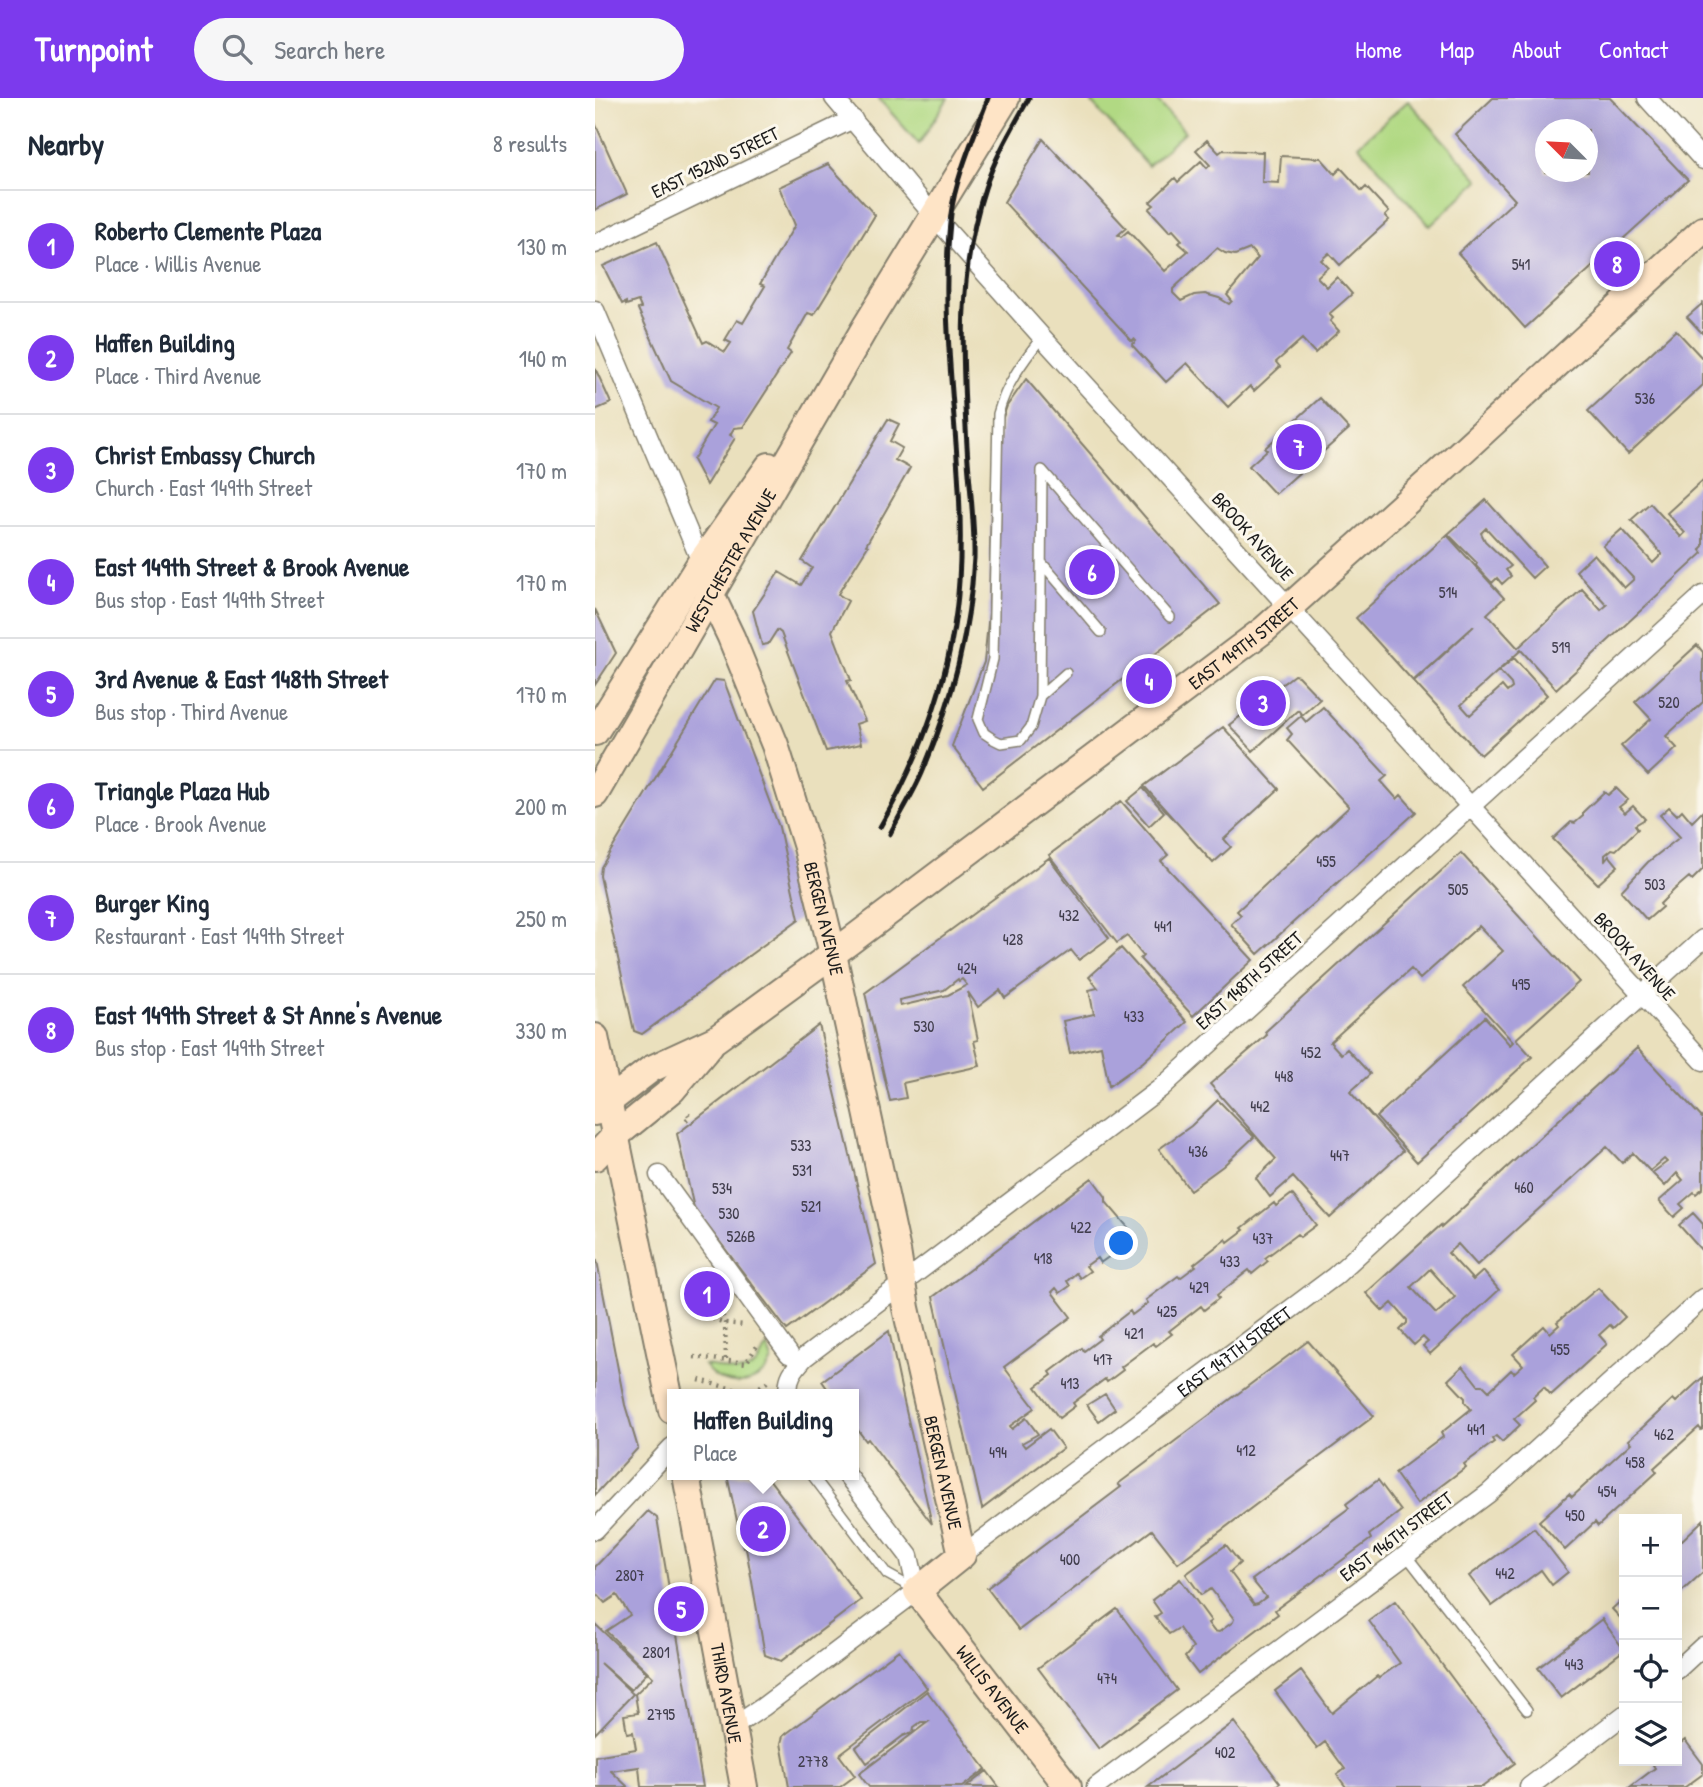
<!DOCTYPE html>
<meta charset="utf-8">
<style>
:root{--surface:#fff;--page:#f6f6f7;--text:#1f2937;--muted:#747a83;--line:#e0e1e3;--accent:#7c3aed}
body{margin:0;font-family:"Patrick Hand",sans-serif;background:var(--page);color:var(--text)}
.controls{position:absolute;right:21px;bottom:21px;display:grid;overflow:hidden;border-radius:0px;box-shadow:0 7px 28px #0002}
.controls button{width:63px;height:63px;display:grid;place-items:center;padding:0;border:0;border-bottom:2px solid var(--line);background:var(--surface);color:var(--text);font:35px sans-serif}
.compass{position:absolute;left:940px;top:21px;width:63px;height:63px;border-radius:50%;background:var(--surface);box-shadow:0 7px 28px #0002;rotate:294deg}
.you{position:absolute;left:527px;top:1146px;width:24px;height:24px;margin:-18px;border:5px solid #fff;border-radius:50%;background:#1a73e8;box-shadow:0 0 0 10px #1a73e833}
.badge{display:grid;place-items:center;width:46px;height:46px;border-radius:50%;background:var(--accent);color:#fff;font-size:23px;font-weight:700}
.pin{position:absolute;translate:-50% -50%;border:4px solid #fff;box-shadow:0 2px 7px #0006}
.popup{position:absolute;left:72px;top:1291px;width:192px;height:91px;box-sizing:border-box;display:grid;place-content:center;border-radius:0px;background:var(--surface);filter:drop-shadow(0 2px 5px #0005);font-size:23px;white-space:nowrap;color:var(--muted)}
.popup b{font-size:26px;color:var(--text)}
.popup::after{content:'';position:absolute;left:50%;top:100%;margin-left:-14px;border:14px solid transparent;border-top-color:var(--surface)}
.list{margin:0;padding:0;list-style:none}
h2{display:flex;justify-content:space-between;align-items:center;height:91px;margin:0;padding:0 28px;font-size:30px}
h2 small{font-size:23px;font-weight:400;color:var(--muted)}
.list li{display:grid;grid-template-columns:46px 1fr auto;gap:21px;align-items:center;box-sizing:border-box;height:112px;padding:0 28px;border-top:2px solid var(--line)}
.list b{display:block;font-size:26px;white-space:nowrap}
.list p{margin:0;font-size:23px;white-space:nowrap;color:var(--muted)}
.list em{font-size:23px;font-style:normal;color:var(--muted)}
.icon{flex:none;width:38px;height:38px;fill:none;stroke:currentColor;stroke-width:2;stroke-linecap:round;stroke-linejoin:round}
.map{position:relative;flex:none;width:1108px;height:1689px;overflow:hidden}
header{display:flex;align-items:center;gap:42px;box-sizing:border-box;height:98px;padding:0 35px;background:var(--accent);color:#fff}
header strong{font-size:33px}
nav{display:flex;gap:38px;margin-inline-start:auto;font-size:24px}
.search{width:490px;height:63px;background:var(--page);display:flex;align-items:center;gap:18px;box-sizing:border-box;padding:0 24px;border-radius:38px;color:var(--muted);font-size:26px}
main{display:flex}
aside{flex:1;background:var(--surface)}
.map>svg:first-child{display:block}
.green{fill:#b1d983;stroke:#667a50;stroke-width:2}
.building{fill:#aaa1db;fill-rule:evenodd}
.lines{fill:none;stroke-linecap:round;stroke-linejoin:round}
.lane-casing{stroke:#837e6c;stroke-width:12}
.street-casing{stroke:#837e6c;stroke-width:21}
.secondary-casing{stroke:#837e6c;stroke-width:30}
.path{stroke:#837e6c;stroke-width:4.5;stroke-dasharray:2 5;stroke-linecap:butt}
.lane{stroke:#fff;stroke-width:9}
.street{stroke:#fff;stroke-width:18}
.secondary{stroke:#fee4c6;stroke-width:26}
.rail{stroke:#1c1c1c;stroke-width:5}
.labels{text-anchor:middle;stroke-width:6;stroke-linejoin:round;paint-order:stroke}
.number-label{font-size:16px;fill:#403d4c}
.street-label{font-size:19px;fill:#1c1c1c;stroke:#fbf7ec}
</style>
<header>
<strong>Turnpoint</strong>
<div class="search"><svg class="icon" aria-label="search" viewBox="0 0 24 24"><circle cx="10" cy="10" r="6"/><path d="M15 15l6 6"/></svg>Search here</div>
<nav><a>Home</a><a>Map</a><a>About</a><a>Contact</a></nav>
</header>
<main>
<aside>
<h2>Nearby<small>8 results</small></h2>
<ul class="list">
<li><span class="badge">1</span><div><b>Roberto Clemente Plaza</b><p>Place · Willis Avenue</p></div><em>130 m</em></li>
<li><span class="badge">2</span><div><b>Haffen Building</b><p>Place · Third Avenue</p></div><em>140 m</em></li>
<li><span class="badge">3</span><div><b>Christ Embassy Church</b><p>Church · East 149th Street</p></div><em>170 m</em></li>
<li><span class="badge">4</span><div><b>East 149th Street &amp; Brook Avenue</b><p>Bus stop · East 149th Street</p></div><em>170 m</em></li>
<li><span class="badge">5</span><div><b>3rd Avenue &amp; East 148th Street</b><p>Bus stop · Third Avenue</p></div><em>170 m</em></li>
<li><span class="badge">6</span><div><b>Triangle Plaza Hub</b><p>Place · Brook Avenue</p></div><em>200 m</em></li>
<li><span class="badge">7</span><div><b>Burger King</b><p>Restaurant · East 149th Street</p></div><em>250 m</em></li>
<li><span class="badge">8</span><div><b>East 149th Street &amp; St Anne's Avenue</b><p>Bus stop · East 149th Street</p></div><em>330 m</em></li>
</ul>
</aside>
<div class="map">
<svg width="1108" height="1689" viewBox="0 0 1108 1689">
<rect width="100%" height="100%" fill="#fbf7ec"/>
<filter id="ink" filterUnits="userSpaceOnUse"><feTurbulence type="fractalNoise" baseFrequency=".0143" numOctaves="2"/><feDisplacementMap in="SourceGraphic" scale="14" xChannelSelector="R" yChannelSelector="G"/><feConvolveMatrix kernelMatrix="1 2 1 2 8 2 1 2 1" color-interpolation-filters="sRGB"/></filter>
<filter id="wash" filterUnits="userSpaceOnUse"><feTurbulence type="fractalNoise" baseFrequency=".00686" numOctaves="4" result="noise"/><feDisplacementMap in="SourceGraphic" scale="28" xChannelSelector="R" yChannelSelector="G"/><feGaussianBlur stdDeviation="1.57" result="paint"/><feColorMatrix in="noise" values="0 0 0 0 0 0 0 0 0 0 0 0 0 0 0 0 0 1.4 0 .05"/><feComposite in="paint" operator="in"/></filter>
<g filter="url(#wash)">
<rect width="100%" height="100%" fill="#eae0bd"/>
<path class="green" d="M283 0H353L324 46Z
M502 0H560L590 34 553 68 497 5Z
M813 3 884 82 835 128 763 47Z
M172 1248 177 1262C165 1292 126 1292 109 1267 126 1267 143 1281 159 1268 165 1264 167 1254 172 1248Z"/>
<g id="blocks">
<path class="building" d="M898 0H1015L1093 82 930 230 863 155 920 102 860 36ZM950 32H993V74H950Z
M0 25 32 96 0 112Z
M448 41 531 130 523 137 526 139 533 133 570 173 593 153 584 145 587 142 578 132 575 134 554 111 559 107 555 104 580 80 583 84 606 63 612 70 615 67 601 52 612 42 624 55 628 52 668 54 667 84 684 85 686 58 726 60 740 76 746 70 767 93 771 89 794 114 790 118 794 122 745 167 734 155 726 162 733 169 722 179 732 189 742 179 757 196 734 216 738 220 735 223 744 233 720 255 707 241 681 264 685 269 659 293 655 288 633 309 592 265 571 284 537 247 541 243 539 241 537 243 409 104ZM622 150 630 155 640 157 655 151 663 160 632 197 637 203 634 206 624 200 610 196 599 197 586 203 578 195V191Z
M233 66 280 117 219 217 213 215 192 252 196 255 148 329 139 330 135 337 140 340 111 387 98 362 119 327 113 324 121 310 76 283 43 211 46 210 43 203 31 207V204L27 206 8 168 62 144 108 245 112 243 130 254 136 245 130 242 142 222 148 225 170 188 165 186 200 127 184 89Z
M1108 205V236L1092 219Z
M1081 232 1108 261V287L1033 356 993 313Z
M0 270 16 305 0 312Z
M431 281 625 506 388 689 357 648 389 564 394 515 396 410 406 325 412 308Z
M725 300 754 331 680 396 654 368 672 352 670 350Z
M293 321 304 326 295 343 307 350 300 362 315 370 271 447 273 448 243 496 253 503 237 533 256 582 252 583 270 623 261 626 266 646 231 653 186 535 182 532 173 546 167 547 158 513 184 474 206 487 217 470 207 463Z
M1108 382V448L1105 451 1108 455 961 591 926 552 866 607 875 617 907 588 912 594 917 590 916 586 904 573 919 560 952 597 886 657 819 584 879 528 818 583 761 520 852 437 909 500 892 516 923 550 987 491 1006 512 1012 507 981 473 999 456 1029 490 1039 481 1008 448 1027 431 1058 465 1067 456 1036 422 1055 405 1086 439 1090 435 1072 415Z
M891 402 950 468 937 480 891 430 886 435 890 443 916 468 911 472 916 478 907 486 902 480 897 485 881 468 882 465 853 436Z
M0 511 21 555 0 587Z
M1102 547 1108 554V604L1071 638 1082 650 1053 677 1026 648 1056 621 1040 604Z
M699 577 703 578 725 601 707 617 703 612 658 653 634 627Z
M120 582 129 583 184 729 204 821 47 936 39 933 5 778 6 769Z
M728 609 792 678 786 683 802 701 806 697 821 714 663 856 636 826 646 817 642 813 754 709 692 642 697 636 692 630 706 618 711 624Z
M628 629 684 691 629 741 636 749 618 765 549 688Z
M548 690 569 714 554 728 532 703Z
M1021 690 1033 702 1024 709 1030 715 1038 708 1050 721 1040 727 1043 731 1021 752 1017 751 1010 757V762L1014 757 1023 768 1003 786 958 741 976 724 980 725 988 718V714L1009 694 1013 697Z
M526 703 573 757 566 763 658 862 598 918 545 861 548 858 532 838 522 845 454 757Z
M1074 709 1082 717 1087 712 1097 724 1108 713V771L1097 782 1094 779 1079 792 1065 806 1067 809 1052 822 1026 793 1053 764 1085 739 1065 717Z
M866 755 984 884 921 941 937 959 822 1064 781 1019 890 919 915 947 918 944 868 889 908 853 884 828 825 881 816 871 735 944 746 956 752 951 775 976 755 994 808 1053 735 1120 698 1079 675 1099 661 1080 681 1061 615 986 672 937 670 934Z
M454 760 514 840 484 862 476 852 410 900 405 892 383 909 373 894 383 942 379 943 385 968 308 985 311 1000 295 1003 270 895ZM363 881 364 883 367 881 372 887 353 897 305 908 304 902 349 892Z
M526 850 592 924 548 964 514 988 506 948 475 955 468 923 499 916 494 892 503 890 494 879Z
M224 927 281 1166 192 1232 99 1110 82 1036Z
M1042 950 1108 1021V1090L1101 1096 1099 1094 1085 1106 1089 1110 1079 1119 1064 1103 1088 1082 1082 1075 1070 1088 1057 1075 1072 1064 1069 1061 1055 1073 1038 1055 1027 1065 1012 1049 882 1167 863 1146 853 1155 878 1182 888 1173 904 1192 835 1256 828 1248 833 1244 828 1239 819 1247 805 1232 812 1225V1222L797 1205 788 1213 771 1195 846 1127 847 1129ZM835 1171 860 1199 841 1216 816 1189Z
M623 1002 659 1039 628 1068 595 1092 564 1051 596 1028Z
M497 1080 511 1099V1104L537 1134 532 1138 535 1143 525 1150 521 1145 512 1153 515 1158 505 1165 502 1160 491 1168 495 1173 485 1180 481 1175 472 1183 475 1188 465 1195 461 1190 457 1194 476 1219 409 1269 440 1310 415 1328 417 1331 431 1320 443 1336 427 1345 430 1349 454 1331 468 1350 387 1411 338 1199Z
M697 1096 721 1127 705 1139 702 1136 670 1160 673 1163 657 1176 654 1172 622 1197 624 1200 609 1212 606 1208 574 1233 577 1236 561 1248 558 1245 526 1269 528 1272 512 1284 510 1281 478 1305 480 1308 464 1320 441 1289 457 1277 455 1274 487 1250 489 1253 505 1241 503 1238 535 1213 537 1217 553 1205 551 1202 583 1178 585 1180 601 1168 599 1166 631 1141 633 1144 649 1132 647 1130 679 1105 681 1108Z
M1098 1115 1108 1126V1154L1084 1127Z
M2 1163 30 1307 43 1350 0 1397V1166Z
M1003 1190 1030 1219 1018 1230 1015 1227 1004 1237 1012 1246 956 1297 949 1289 938 1299 940 1302 919 1321 925 1327 907 1344 901 1338 897 1341 899 1344 869 1366 871 1369 822 1406 800 1375 848 1339 846 1335 876 1311 870 1304V1300L853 1282 868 1268 883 1287H888L894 1293 916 1272 919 1275 928 1267 918 1256 949 1228 955 1235 964 1227 962 1224Z
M294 1233 309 1304 337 1426 273 1341 271 1343 259 1327V1296H236L227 1283Z
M713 1243 779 1318 583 1465 557 1432 424 1532 392 1490 526 1389 523 1386Z
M1108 1279V1331L1106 1332 1104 1329 1059 1370 1062 1374 1003 1428 1000 1424 970 1452 944 1423 974 1396 977 1399 1036 1345 1033 1342 1048 1329 1078 1301 1081 1304Z
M510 1296 520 1311 504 1323 492 1307Z
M132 1377H171L266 1502 186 1563 170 1557 151 1450H148Z
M783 1382 806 1413 774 1437 776 1441 680 1512 683 1516 603 1576 590 1559 598 1550 584 1530 574 1536 560 1519 566 1515 557 1502 585 1481 616 1523 613 1525 619 1533 624 1534 638 1524 639 1521 616 1491 606 1497 591 1476 631 1447 645 1465 635 1474 659 1506 663 1505 671 1499 657 1482 754 1410 751 1406Z
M53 1413 62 1420 108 1689H46L44 1669 16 1673 33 1689H0V1658L41 1651 38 1634 32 1635 29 1617 43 1615 40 1596 58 1579 11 1533 35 1517 22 1497 10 1505 0 1494V1469Z
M1108 1422V1474L1082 1498V1447Z
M939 1430 973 1474 957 1487 946 1472 897 1508 874 1478Z
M1029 1500V1524L1017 1511Z
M800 1503 920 1665 887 1689H751L742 1677 750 1671 730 1644 722 1650 680 1593 706 1573 737 1615 782 1578 784 1580 805 1565 774 1523Z
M522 1511 582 1592 504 1651 443 1570Z
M1007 1521 1029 1552 966 1600 943 1570Z
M0 1526 52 1575 36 1592 5 1565 38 1596 0 1636Z
M304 1552 332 1590 246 1655 245 1658 260 1678 245 1689H194L186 1645 188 1638Z
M332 1593 391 1671 367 1689H274L264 1676 333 1624H326L319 1629 318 1634 308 1638 272 1665 261 1649Z
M639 1624 685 1685 679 1689H553Z
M1090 1642 1108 1666V1676L1090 1689H1035L1060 1670 1058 1667 1063 1663H1082V1648Z
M392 1673 404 1689H371Z"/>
</g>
</g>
<g filter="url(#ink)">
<use href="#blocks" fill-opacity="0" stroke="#837e6c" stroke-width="2"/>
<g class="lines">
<g class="lane-casing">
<path id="lane" d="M447 239C428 263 411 286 403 316L398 561 383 621 389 635 398 641 406 645 426 642 436 629 445 598 447 372 575 519
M446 464 506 534
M445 598 471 575
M217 1377 292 1476 321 1492
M811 1457 932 1612"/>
</g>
<g class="street-casing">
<g id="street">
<path d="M239 0 339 118 447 239 1108 963"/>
<path d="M1052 0 1108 62"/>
<path d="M0 146 258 21"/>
<path d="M0 212 106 464"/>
<path d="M64 1077 194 1256"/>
<path d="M194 1296C191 1280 199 1271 210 1259L566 990 1108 497"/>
<path d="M0 1432 77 1349"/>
<path id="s1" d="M367 1457 740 1178 1108 841"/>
<path d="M1082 1572 1108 1548"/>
<path d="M138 1629 168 1609 322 1493 314 1458 252 1377"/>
<path d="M501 1689 894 1395 1108 1200"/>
<path d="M934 1689 1029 1617"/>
</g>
</g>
<g class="secondary-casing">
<g id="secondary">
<path id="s2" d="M106 464 116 497 136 539 180 647 212 749 238 856 302 1153 311 1210 367 1457 322 1493 473 1689"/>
<path d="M0 634 106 464 174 368"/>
<path id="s3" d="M0 696 271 228 411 0"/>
<path d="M0 939 77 1312"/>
<path id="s4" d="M0 1014 56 971 121 941 254 844 670 531 838 380 1108 132"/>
<path d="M0 1059 19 1039 77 992 115 947"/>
<path id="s5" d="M91 1377 149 1689"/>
</g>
</g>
<path class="path" d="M91 1022 95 1019 93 1016
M117 1184 130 1225 131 1262
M91 1211 130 1225 150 1227
M99 1259 151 1265 164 1245
M104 1282 142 1292H160L175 1282"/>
<use href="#lane" class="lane"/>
<use href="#street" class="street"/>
<use href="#secondary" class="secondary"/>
<path class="rail" d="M285 729C328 655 359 569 364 483 372 361 341 238 356 116 360 81 381 34 393 0
M295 736C305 716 318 696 327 675 356 607 375 534 379 460 380 423 374 385 372 348 367 261 362 175 390 90 400 59 418 29 434 0"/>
</g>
</g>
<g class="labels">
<g class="number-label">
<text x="926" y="172">541</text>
<text x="1050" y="306">536</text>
<text x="853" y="500">514</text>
<text x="966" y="555">519</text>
<text x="1074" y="610">520</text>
<text x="731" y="769">455</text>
<text x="1060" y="792">503</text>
<text x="863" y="797">505</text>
<text x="474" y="823">432</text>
<text x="568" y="834">441</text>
<text x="418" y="847">428</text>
<text x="372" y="876">424</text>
<text x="926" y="892">495</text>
<text x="539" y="924">433</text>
<text x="329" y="934">530</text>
<text x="716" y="960">452</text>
<text x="689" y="984">448</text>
<text x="665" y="1014">442</text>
<text x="206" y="1053">533</text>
<text x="603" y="1059">436</text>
<text x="745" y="1063">447</text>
<text x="207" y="1078">531</text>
<text x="929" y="1095">460</text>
<text x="127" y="1096">534</text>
<text x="216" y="1114">521</text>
<text x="134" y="1121">530</text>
<text x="486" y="1135">422</text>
<text x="146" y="1144">526B</text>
<text x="668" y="1146">437</text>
<text x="448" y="1166">418</text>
<text x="635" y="1169">433</text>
<text x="604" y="1195">429</text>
<text x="572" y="1219">425</text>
<text x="539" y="1241">421</text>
<text x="965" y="1257">455</text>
<text x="508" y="1267">417</text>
<text x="475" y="1291">413</text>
<text x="881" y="1337">441</text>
<text x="1069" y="1342">462</text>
<text x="651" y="1358">412</text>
<text x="403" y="1360">494</text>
<text x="1040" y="1370">458</text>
<text x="1012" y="1399">454</text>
<text x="980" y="1423">450</text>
<text x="475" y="1467">400</text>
<text x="910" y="1481">442</text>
<text x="35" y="1483">2807</text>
<text x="61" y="1560">2801</text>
<text x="979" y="1572">443</text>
<text x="512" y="1586">474</text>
<text x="66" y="1622">2795</text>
<text x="630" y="1660">402</text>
<text x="218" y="1669">2778</text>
</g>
<g class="street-label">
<text transform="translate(120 64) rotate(-26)" y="7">EAST 152ND STREET</text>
<text transform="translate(658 438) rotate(48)" y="7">BROOK AVENUE</text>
<text dy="7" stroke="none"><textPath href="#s3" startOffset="270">WESTCHESTER AVENUE</textPath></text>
<text dy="7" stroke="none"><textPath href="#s4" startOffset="802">EAST 149TH STREET</textPath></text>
<text dy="7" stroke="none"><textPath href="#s2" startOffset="378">BERGEN AVENUE</textPath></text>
<text transform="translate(1040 858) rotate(48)" y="7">BROOK AVENUE</text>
<text transform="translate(654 882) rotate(-42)" y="7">EAST 148TH STREET</text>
<text dy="7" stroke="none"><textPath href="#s1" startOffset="340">EAST 147TH STREET</textPath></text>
<text dy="7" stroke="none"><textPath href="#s2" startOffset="945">BERGEN AVENUE</textPath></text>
<text transform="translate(801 1438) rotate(-37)" y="7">EAST 146TH STREET</text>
<text dy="7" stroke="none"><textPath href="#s2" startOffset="1211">WILLIS AVENUE</textPath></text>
<text dy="7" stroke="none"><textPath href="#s5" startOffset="222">THIRD AVENUE</textPath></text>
</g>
</g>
</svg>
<div class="controls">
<button>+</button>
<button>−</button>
<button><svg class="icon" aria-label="locate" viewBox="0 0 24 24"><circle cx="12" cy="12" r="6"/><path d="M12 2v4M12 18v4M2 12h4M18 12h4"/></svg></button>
<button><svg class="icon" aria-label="layers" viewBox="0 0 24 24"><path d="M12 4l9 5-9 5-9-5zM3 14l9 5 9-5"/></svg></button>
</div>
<svg class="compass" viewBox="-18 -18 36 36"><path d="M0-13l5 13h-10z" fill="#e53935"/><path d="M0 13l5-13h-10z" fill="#747a83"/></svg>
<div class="you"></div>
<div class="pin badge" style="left:112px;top:1196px">1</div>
<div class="pin badge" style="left:168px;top:1431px">2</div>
<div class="popup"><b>Haffen Building</b>Place</div>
<div class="pin badge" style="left:668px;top:605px">3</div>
<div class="pin badge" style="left:554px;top:583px">4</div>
<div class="pin badge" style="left:86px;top:1511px">5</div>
<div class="pin badge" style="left:497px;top:474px">6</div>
<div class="pin badge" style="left:704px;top:349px">7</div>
<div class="pin badge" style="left:1022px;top:166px">8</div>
</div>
</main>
